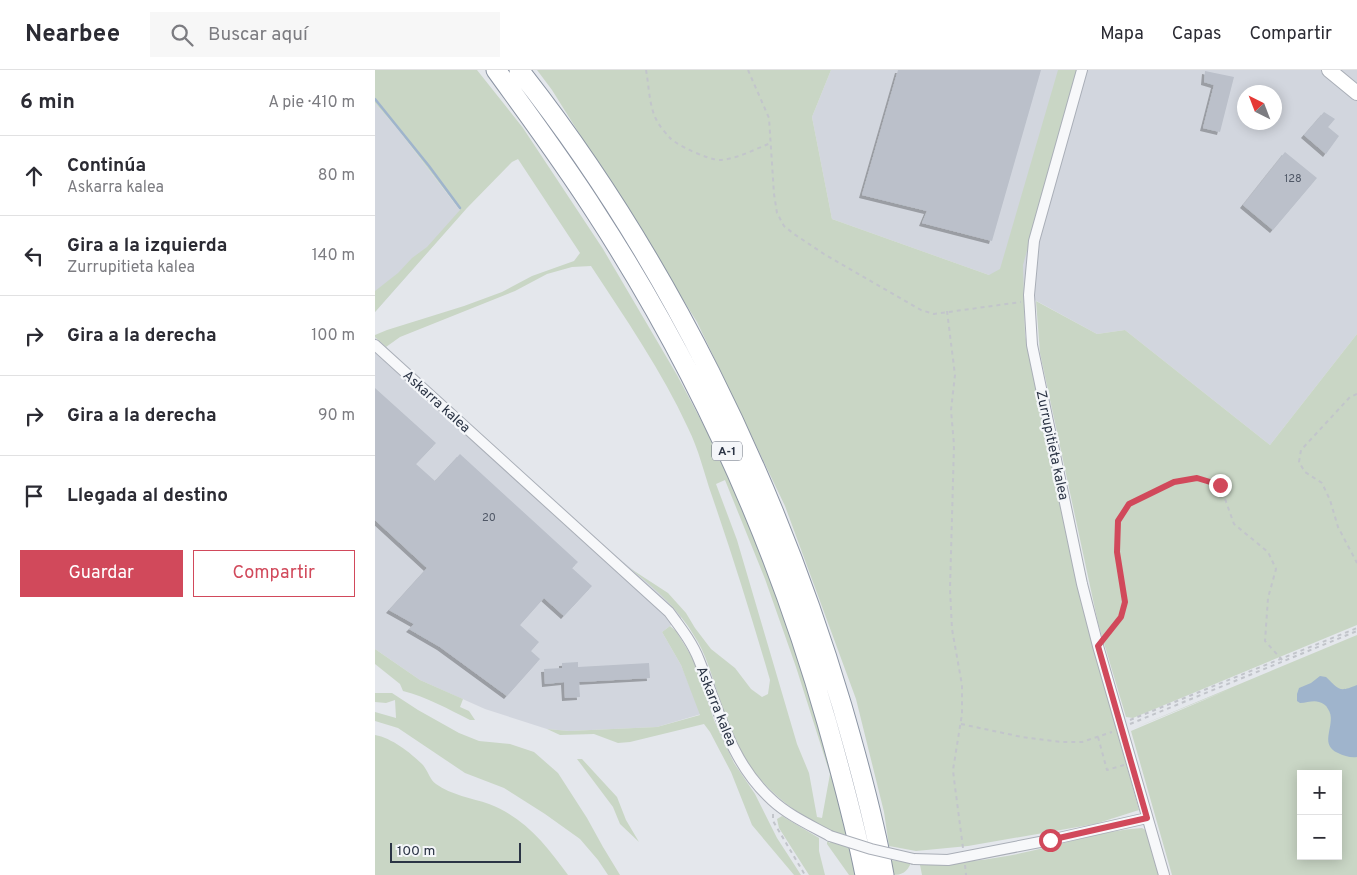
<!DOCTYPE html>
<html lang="es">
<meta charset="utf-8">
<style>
:root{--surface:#fff;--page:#f7f7f7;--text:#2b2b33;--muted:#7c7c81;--line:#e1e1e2;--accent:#d1495b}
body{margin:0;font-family:Overpass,sans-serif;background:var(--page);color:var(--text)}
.controls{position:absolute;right:15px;bottom:15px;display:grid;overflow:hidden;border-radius:0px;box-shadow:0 2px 12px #0003}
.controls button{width:45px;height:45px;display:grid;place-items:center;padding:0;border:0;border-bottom:1px solid var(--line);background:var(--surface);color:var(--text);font:25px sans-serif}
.compass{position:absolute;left:862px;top:15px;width:45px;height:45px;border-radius:50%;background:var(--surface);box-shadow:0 2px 12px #0003;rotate:318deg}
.scale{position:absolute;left:15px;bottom:12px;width:131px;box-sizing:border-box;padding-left:5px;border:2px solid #2b3445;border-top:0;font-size:14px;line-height:18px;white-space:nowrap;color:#2b3445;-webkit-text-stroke:4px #f4f6f9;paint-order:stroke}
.stop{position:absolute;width:15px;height:15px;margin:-11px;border:4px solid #d1495b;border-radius:50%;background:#fff}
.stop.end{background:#d1495b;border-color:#fff;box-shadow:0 1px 5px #0008}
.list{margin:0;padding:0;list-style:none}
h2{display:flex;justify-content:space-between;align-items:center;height:65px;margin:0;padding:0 20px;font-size:21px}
h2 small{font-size:16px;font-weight:400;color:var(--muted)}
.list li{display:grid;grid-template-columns:32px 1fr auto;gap:15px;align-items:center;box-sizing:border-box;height:80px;padding:0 20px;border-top:1px solid var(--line)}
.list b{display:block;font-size:19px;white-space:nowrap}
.list p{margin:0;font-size:16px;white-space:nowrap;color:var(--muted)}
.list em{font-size:16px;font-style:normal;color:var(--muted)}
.actions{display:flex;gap:10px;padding:15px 20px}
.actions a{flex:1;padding:11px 0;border:1px solid var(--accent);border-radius:0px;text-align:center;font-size:18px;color:var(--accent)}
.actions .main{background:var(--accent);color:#fff}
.icon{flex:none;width:28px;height:28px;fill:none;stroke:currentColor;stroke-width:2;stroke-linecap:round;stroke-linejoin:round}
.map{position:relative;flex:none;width:982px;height:805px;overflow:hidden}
header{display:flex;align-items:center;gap:30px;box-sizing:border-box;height:70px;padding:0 25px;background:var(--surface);border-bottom:1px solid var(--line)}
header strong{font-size:24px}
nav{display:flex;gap:28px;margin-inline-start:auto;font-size:18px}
.search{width:350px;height:45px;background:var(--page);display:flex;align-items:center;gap:12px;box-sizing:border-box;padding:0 18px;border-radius:0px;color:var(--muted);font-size:19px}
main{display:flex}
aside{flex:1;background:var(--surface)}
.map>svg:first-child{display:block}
.built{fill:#d2d6de;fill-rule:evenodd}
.green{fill:#c9d6c5;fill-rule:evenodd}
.water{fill:#9fb4cc}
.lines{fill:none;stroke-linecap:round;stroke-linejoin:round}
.stream{stroke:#9fb4cc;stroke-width:2.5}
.building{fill:#bbc0ca;filter:url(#shadow)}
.street-casing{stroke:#a9aeb7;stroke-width:12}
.secondary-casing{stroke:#a9aeb7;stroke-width:16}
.highway-casing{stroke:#8b94a3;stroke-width:21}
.path{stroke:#c2c5cb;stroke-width:2;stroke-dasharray:4 4;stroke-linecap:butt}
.street{stroke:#f7f8fa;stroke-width:10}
.secondary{stroke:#fff;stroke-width:14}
.highway{stroke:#fff;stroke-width:19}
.street-bridge-casing{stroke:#a9aeb7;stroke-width:12;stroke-linecap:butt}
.street-bridge{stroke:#f7f8fa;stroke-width:10}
.route{stroke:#d1495b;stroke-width:6}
.labels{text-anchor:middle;stroke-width:4.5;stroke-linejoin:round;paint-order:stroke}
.number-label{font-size:11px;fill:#4f5766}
.shield{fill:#f4f6f9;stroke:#676e7b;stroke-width:1}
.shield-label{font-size:12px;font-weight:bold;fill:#2b3445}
.street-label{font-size:14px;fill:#2b3445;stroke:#f4f6f9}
</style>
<header>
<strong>Nearbee</strong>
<div class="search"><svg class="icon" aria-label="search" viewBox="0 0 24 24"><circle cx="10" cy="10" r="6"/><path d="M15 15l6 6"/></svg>Buscar aquí</div>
<nav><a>Mapa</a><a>Capas</a><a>Compartir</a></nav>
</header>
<main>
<aside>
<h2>6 min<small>A pie · 410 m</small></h2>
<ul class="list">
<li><svg class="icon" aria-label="ahead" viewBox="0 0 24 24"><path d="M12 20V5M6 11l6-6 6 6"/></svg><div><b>Continúa</b><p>Askarra kalea</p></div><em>80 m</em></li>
<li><svg class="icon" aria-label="left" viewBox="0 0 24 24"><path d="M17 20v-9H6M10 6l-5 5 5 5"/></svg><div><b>Gira a la izquierda</b><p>Zurrupitieta kalea</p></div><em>140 m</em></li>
<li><svg class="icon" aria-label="right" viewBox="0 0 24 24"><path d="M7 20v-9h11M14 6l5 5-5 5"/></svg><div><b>Gira a la derecha</b></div><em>100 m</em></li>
<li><svg class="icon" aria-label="right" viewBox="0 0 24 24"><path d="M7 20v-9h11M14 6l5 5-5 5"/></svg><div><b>Gira a la derecha</b></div><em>90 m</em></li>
<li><svg class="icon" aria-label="arrive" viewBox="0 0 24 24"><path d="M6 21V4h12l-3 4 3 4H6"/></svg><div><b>Llegada al destino</b></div></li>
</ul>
<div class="actions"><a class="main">Guardar</a><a>Compartir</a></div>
</aside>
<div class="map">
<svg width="982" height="805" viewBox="0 0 982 805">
<defs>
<filter id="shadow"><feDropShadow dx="-3" dy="3" stdDeviation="0" flood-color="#0004"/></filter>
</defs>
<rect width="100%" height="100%" fill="#e4e7ec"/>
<path class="built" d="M456 0H982V264L895 375 750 260 722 264 614 205 457 149 437 47ZM869 22H899V52H869Z
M0 33 22 58 87 143 0 242Z
M0 267 228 475 288 525 307 547 287 562 306 595 326 644 282 657 194 661 172 659 110 639 45 610 0 579Z"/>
<path class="green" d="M0 0H102L148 58 228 179 302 305 337 371 370 442 408 541 460 710 482 805H474L452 774V771L455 773 459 762C418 744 379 713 361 671 356 660 351 648 347 636 339 614 334 592 323 572 305 540 281 519 253 497L293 523 311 543 320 558 336 579 360 598 376 619 387 627 393 624 395 610C377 548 358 487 337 426 329 403 324 380 313 358 287 301 250 248 216 196L197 197 172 204 140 221 25 267 11 277 0 267V265L12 260 89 236 127 222 157 206 199 191 205 183 143 89 137 92 92 138 0 242V221L23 203 37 188 52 177 85 140 22 58 0 33ZM350 410 390 509 421 597 455 704 447 748 442 747 434 703 422 674 362 470 341 414Z
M162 0H456L437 47 457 149 614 205 625 199 683 0H702L648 195 650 265 713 558 764 740 720 754 593 776 541 781 514 776 509 742 481 629 410 436 322 252 177 20Z
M661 231 722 264 750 260 895 375 982 264V555L758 648 751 647 723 553 665 283Z
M295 556 301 561 320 592 339 650 359 693 380 724 402 768 426 805H419L377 755 356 702 335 662 329 654 255 672 243 673 219 664 185 665 172 659 194 661 282 657 325 645 306 595 287 562Z
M982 565V805H797L756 661 855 619 757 659ZM926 704H963V786H926Z
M0 579 45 610 88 629 85 637 94 641 100 650H95C73 639 52 627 28 621L25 614 0 594Z
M0 623H17L43 640 84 663 104 671 135 674 159 682 183 703 212 748 228 777 245 805H233L223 790 205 769 170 744 129 718 90 703 23 658 0 651V642L21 648 20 630 11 633 0 632Z
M0 665C17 668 36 683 48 695 53 701 55 710 61 714 76 725 97 728 114 734 150 748 171 775 193 805H0Z
M202 689H207L242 727 251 750 264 772 245 754 238 737Z
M407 746 444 768V781L450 805H434L404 758 402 749Z
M767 758 774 762 786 805H547L545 795C574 794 603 791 632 786 678 778 722 761 767 758Z
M515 790 536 793C532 802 527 805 518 805Z"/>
<path class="water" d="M945 606 951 607C964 619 963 623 982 615V687C976 688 969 686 963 683 942 674 963 653 953 639 951 635 948 633 944 632 938 630 932 633 925 633L922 631V624L924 618 936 613Z"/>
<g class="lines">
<path class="stream" d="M0 29 54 96 85 138"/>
</g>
<path class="building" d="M523 0H666L617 171 547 153 552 141 487 125Z
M830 1 859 7 845 62 828 58 839 15 829 12Z
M949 42 960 49 953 57 964 66 951 84 929 65Z
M910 82 942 108 898 160 868 135Z
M0 318 61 373 41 394 60 411 85 384 203 492 197 498 217 516 189 546 169 528 145 555 164 572 156 581 165 589 132 626 65 577 34 559 39 554 14 540 52 498 0 450Z
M203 592V597L274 593 275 608 204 612 205 627 190 628 189 612 170 614 169 599 187 598V593Z"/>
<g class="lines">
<g class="street-casing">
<path id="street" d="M707 0 659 171 654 225 657 275 707 514 723 576 789 805
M0 275 294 542C305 557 317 572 324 590 344 640 355 692 397 730 413 745 435 755 455 766
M539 789 573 790 675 770 772 748"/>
</g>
<g class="secondary-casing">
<path id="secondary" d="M954 0 982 23"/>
</g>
<g class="highway-casing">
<path id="highway" d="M121 0C155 47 190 94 221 143 323 300 401 473 452 653 466 703 480 754 490 805
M144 0C290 185 400 410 467 636 483 691 499 748 509 805"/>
</g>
<path class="path" d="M271 0C274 16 274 35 281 49 284 56 291 63 295 68 303 76 334 90 345 90 362 89 380 79 396 73
M373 0 394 48 399 124 402 143 409 156 419 164 449 184 546 240 559 244 646 232
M572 241 580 305 576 340 579 375 575 519 577 559 587 615V644L578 700 579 709 588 778
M982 324 975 327 926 380 924 392 930 402 947 413 955 430 963 457 982 493
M730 567 747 547 750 532 742 482 743 451 754 434 799 412 822 408 845 415 859 454 893 482 901 499 893 528 890 571 909 592
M755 650 982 558
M586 654 647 667 687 672H707L737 662
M755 654 982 561
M723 667 732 700 749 695
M398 744V751L430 805
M590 795 591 805"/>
<use href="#street" class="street"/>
<use href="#secondary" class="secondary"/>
<use href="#highway" class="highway"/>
<g class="street-bridge-casing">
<path id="street-bridge" d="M455 766 496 779 539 789"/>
</g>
<use href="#street-bridge" class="street-bridge"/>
</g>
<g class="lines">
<path class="route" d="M675 770 772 748 723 576 746 547 750 532 742 482 743 451 754 434 799 412 822 408 845 415"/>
</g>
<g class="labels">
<g class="number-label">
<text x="918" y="112">128</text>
<text x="114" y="451">20</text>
</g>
<rect class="shield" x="337" y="371.5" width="30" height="19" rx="4"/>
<g class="shield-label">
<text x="352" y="385">A-1</text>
</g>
<g class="street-label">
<text transform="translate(62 331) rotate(42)" y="5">Askarra kalea</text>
<text transform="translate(678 375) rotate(78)" y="5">Zurrupitieta kalea</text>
<text transform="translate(342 636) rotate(68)" y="5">Askarra kalea</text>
</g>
</g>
</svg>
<div class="controls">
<button>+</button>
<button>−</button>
</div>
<svg class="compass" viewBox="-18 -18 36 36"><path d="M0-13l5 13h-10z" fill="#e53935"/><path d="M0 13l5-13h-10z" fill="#7c7c81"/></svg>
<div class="scale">100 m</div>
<div class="stop" style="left:675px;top:770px"></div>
<div class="stop end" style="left:845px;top:415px"></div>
</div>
</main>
